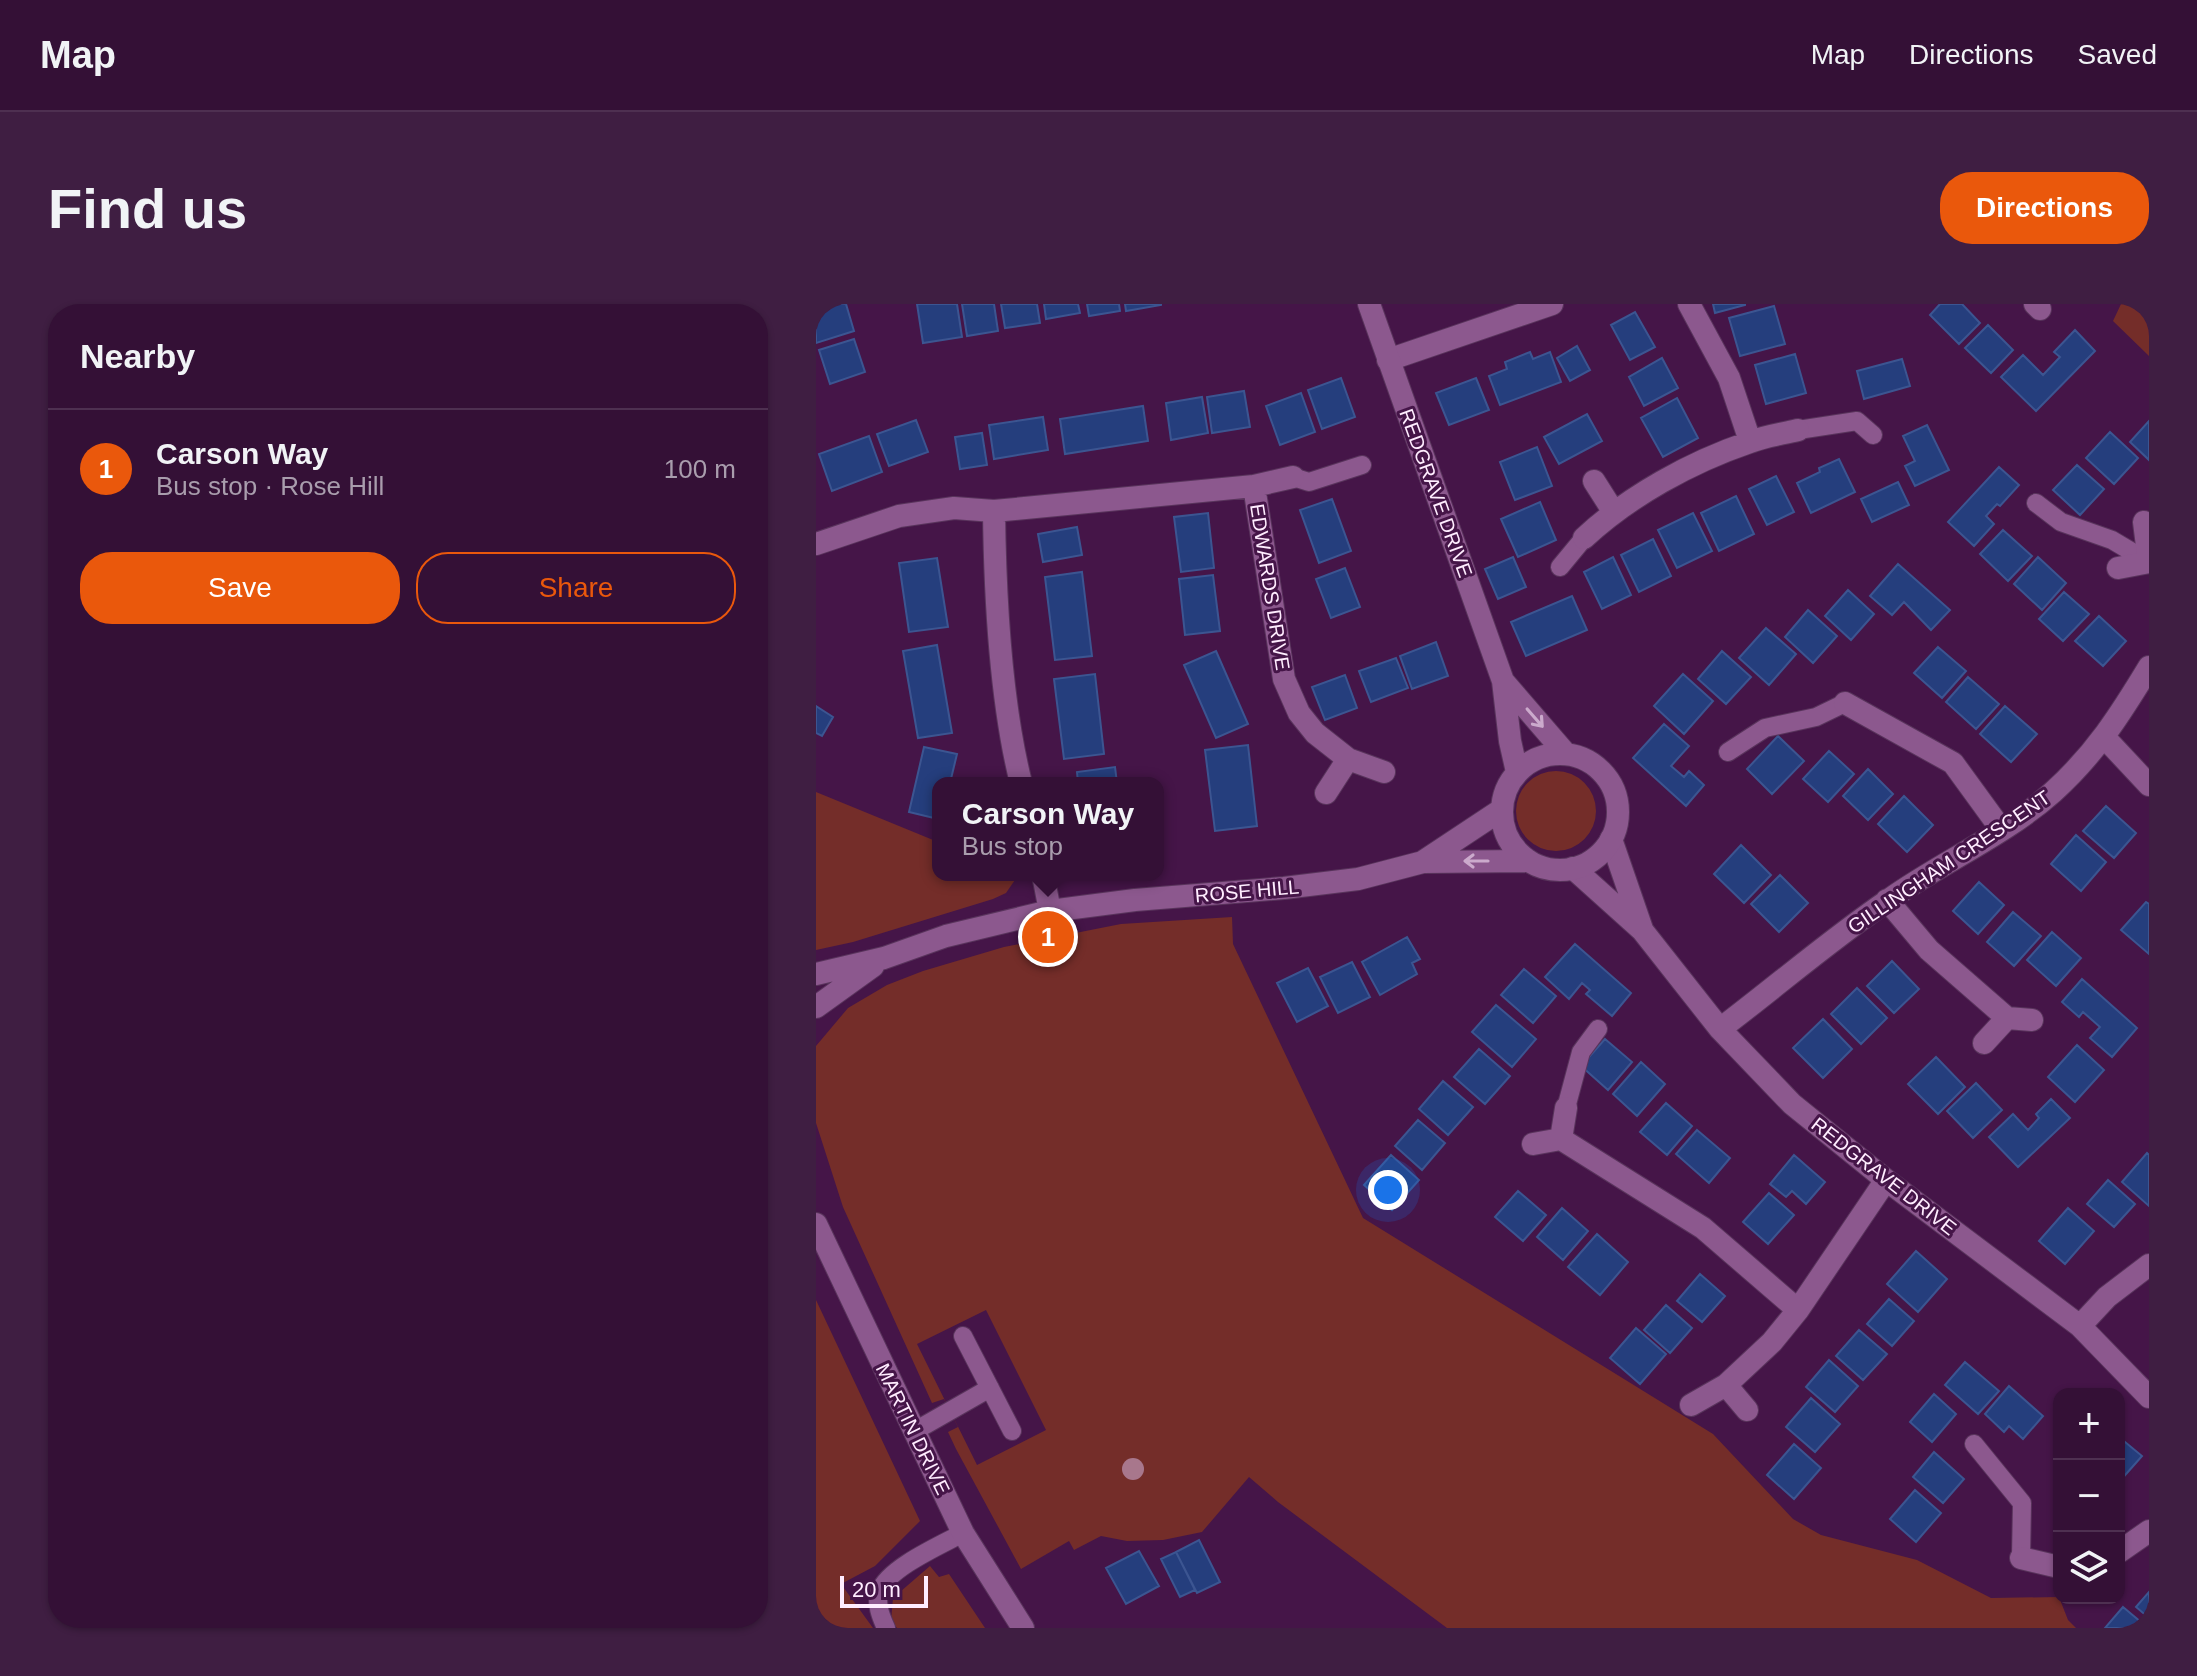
<!DOCTYPE html>
<meta charset="utf-8">
<style>
:root{--surface:#341036;--page:#3f1e42;--text:#f1f3f6;--muted:#a99dad;--line:#4e3051;--accent:#ea580c}
body{margin:0;font-family:Helvetica,sans-serif;background:var(--page);color:var(--text)}
.controls{position:absolute;right:24px;bottom:24px;display:grid;overflow:hidden;border-radius:16px;box-shadow:0 2px 6px #0004}
.controls button{width:72px;height:72px;display:grid;place-items:center;padding:0;border:0;border-bottom:2px solid var(--line);background:var(--surface);color:var(--text);font:40px sans-serif}
.scale{position:absolute;left:24px;bottom:20px;width:88px;box-sizing:border-box;padding-left:8px;border:4px solid #ffedff;border-top:0;font-size:22px;line-height:28px;white-space:nowrap;color:#ffedff;-webkit-text-stroke:6px #451548;paint-order:stroke}
.you{position:absolute;left:572px;top:886px;width:28px;height:28px;margin:-20px;border:6px solid #fff;border-radius:50%;background:#1a73e8;box-shadow:0 0 0 12px #1a73e833}
.badge{display:grid;place-items:center;width:52px;height:52px;border-radius:50%;background:var(--accent);color:#fff;font-size:26px;font-weight:700}
.pin{position:absolute;translate:-50% -50%;border:4px solid #fff;box-shadow:0 2px 8px #0006}
.popup{position:absolute;left:116px;top:473px;width:232px;height:104px;box-sizing:border-box;display:grid;place-content:center;border-radius:16px;background:var(--surface);filter:drop-shadow(0 2px 6px #0005);font-size:26px;white-space:nowrap;color:var(--muted)}
.popup b{font-size:30px;color:var(--text)}
.popup::after{content:'';position:absolute;left:50%;top:100%;margin-left:-16px;border:16px solid transparent;border-top-color:var(--surface)}
.list{margin:0;padding:0;list-style:none}
h2{display:flex;justify-content:space-between;align-items:center;height:104px;margin:0;padding:0 32px;font-size:34px}
h2 small{font-size:26px;font-weight:400;color:var(--muted)}
.list li{display:grid;grid-template-columns:52px 1fr auto;gap:24px;align-items:center;box-sizing:border-box;height:120px;padding:0 32px;border-top:2px solid var(--line)}
.list b{display:block;font-size:30px;white-space:nowrap}
.list p{margin:0;font-size:26px;white-space:nowrap;color:var(--muted)}
.list em{font-size:26px;font-style:normal;color:var(--muted)}
.actions{display:flex;gap:16px;padding:24px 32px}
.actions a{flex:1;padding:18px 0;border:2px solid var(--accent);border-radius:32px;text-align:center;font-size:28px;color:var(--accent)}
.actions .main{background:var(--accent);color:#fff}
.icon{flex:none;width:44px;height:44px;fill:none;stroke:currentColor;stroke-width:2;stroke-linecap:round;stroke-linejoin:round}
.map{position:relative;flex:none;width:1333px;height:1324px;overflow:hidden;border-radius:32px}
header{display:flex;align-items:center;gap:48px;box-sizing:border-box;height:112px;padding:0 40px;background:var(--surface);border-bottom:2px solid var(--line)}
header strong{font-size:38px}
nav{display:flex;gap:44px;margin-inline-start:auto;font-size:28px}
.intro{display:flex;align-items:center;justify-content:space-between;box-sizing:border-box;height:192px;padding:0 48px}
h1{margin:0;font-size:56px}
.button{padding:20px 36px;border-radius:32px;background:var(--accent);color:#fff;font-size:28px;font-weight:700}
main{display:flex;gap:48px;padding:0 48px}
aside{flex:1;background:var(--surface);border-radius:32px;box-shadow:0 2px 6px #0004}
.map>svg:first-child{display:block}
.green{fill:#742d29;fill-rule:evenodd}
.building{fill:#253e7d;stroke:#3c5591;stroke-width:2}
.lines{fill:none;stroke-linecap:round;stroke-linejoin:round}
.service-casing{stroke:#59345c;stroke-width:20}
.minor-casing{stroke:#59345c;stroke-width:24}
.tertiary-casing{stroke:#59345c;stroke-width:24}
.service{stroke:#8c588e;stroke-width:18}
.minor{stroke:#8c588e;stroke-width:22}
.tertiary{stroke:#8c588e;stroke-width:22}
.tree{fill:#a8778c}
.oneway{stroke:#cbaacc}
.labels{text-anchor:middle;stroke-width:6;stroke-linejoin:round;paint-order:stroke}
.street-label{font-size:20px;fill:#ffedff;stroke:#451548}
</style>
<header>
<strong>Map</strong>
<nav><a>Map</a><a>Directions</a><a>Saved</a></nav>
</header>
<div class="intro"><h1>Find us</h1><a class="button">Directions</a></div>
<main>
<aside>
<h2>Nearby<small></small></h2>
<ul class="list">
<li><span class="badge">1</span><div><b>Carson Way</b><p>Bus stop · Rose Hill</p></div><em>100 m</em></li>
</ul>
<div class="actions"><a class="main">Save</a><a>Share</a></div>
</aside>
<div class="map">
<svg width="1333" height="1324" viewBox="0 0 1333 1324">
<rect width="100%" height="100%" fill="#451548"/>
<path class="green" d="M1305 0H1333V52L1297 17Z
M700 507a40 40 0 1 1 80 0a40 40 0 1 1-80 0Z
M0 488 122 538V571L201 573 190 589 177 595 37 638 0 646Z
M416 613 417 640 547 914 897 1130 977 1215 1005 1231 1101 1256 1175 1294 1243 1293 1252 1316 1260 1324H631L462 1198 433 1173 386 1228 347 1236 311 1237 285 1232 258 1246 253 1237 205 1265 140 1145 132 1128 142 1123 128 1095 116 1099 27 903 0 819V742L32 704 71 681 107 667 188 643 305 620ZM170 1006 230 1126 161 1161 101 1040Z
M0 996 104 1217 59 1262 25 1280 57 1324H0Z
M114 1262 123 1273 133 1270 169 1324H81L75 1317 77 1294Z"/>
<path class="building" d="M0 0H30L38 27 0 39Z
M101 0H141L146 33 107 39Z
M146 0H178L182 27 151 32Z
M185 0H221L224 19 189 24Z
M228 0H262L264 9 230 15Z
M271 0H303L304 7 273 12Z
M309 0H345V1L310 7Z
M897 0H929V1L899 9Z
M1124 0H1146L1164 19 1143 40 1114 11Z
M958 2 969 40 924 52 913 14Z
M819 8 839 43 814 56 795 21Z
M1172 21 1197 46 1175 69 1149 44Z
M1259 26 1279 47 1220 107 1185 73 1207 51 1227 71 1244 53 1238 48Z
M38 35 49 68 14 80 3 46Z
M761 42 774 66 754 77 741 54Z
M714 48 717 55 734 48 745 78 684 101 673 72 691 65 689 58Z
M979 50 990 89 950 100 939 61Z
M846 54 862 84 828 102 813 73Z
M1086 55 1094 82 1048 95 1041 67Z
M525 74 539 113 506 125 492 86Z
M660 74 673 106 633 121 620 89Z
M428 87 434 123 396 129 391 93Z
M485 89 499 128 464 141 450 102Z
M386 93 392 129 355 136 350 99Z
M861 94 882 134 847 153 825 114Z
M327 102 332 137 249 150 244 115Z
M771 110 786 137 743 160 728 133Z
M227 113 232 146 178 155 173 121Z
M100 116 112 148 73 162 61 130Z
M1333 117V156L1314 138Z
M1111 121 1133 166 1099 182 1089 162 1099 157 1087 132Z
M1294 128 1322 154 1298 180 1270 154Z
M166 129 171 161 144 165 139 133Z
M53 132 66 168 16 187 3 150Z
M721 143 736 182 699 196 684 158Z
M1023 155 1039 188 995 209 981 179 1004 168 1003 164Z
M1261 161 1288 185 1264 211 1237 186Z
M1183 163 1203 181 1184 202 1181 200 1170 212 1178 220 1158 242 1132 218Z
M960 172 978 208 951 221 933 185Z
M1082 178 1093 201 1056 218 1045 195Z
M920 192 938 230 903 247 885 209Z
M516 195 535 247 503 259 484 206Z
M724 198 740 236 702 253 685 215Z
M392 209 398 264 365 268 358 213Z
M877 209 896 247 861 264 842 226Z
M261 223 266 251 227 258 222 230Z
M1187 226 1216 252 1192 277 1164 250Z
M837 235 855 272 823 288 805 251Z
M697 253 710 283 682 295 669 265Z
M797 253 815 291 786 305 768 268Z
M1222 253 1250 279 1226 306 1198 280Z
M121 254 132 323 93 328 83 259Z
M1082 260 1134 306 1115 326 1088 298 1076 311 1054 292Z
M529 264 544 303 515 314 500 275Z
M266 268 276 352 239 356 229 273Z
M397 271 404 327 369 331 363 275Z
M1032 286 1058 310 1035 336 1009 312Z
M1248 288 1273 310 1247 337 1223 315Z
M756 292 771 326 710 352 695 318Z
M992 306 1021 332 997 359 969 333Z
M1283 312 1310 337 1287 362 1259 337Z
M950 324 980 350 953 381 923 354Z
M620 338 632 372 596 385 584 352Z
M121 341 136 429 102 434 87 347Z
M1122 343 1150 367 1126 394 1098 369Z
M400 347 432 420 400 434 368 361Z
M906 347 935 373 910 400 882 375Z
M580 354 592 384 555 398 543 367Z
M279 370 288 450 248 455 238 375Z
M867 370 897 397 868 430 838 402Z
M529 371 541 404 509 416 496 383Z
M1152 373 1183 400 1160 425 1130 398Z
M0 402 17 413 6 432 0 429Z
M1189 402 1221 430 1195 458 1164 430Z
M848 420 873 442 855 462 868 473 873 467 888 481 870 502 817 454Z
M962 432 988 457 956 490 931 465Z
M432 441 441 522 399 527 389 446Z
M108 443 141 450 134 479H122V515L93 508Z
M1013 447 1038 470 1012 498 987 475Z
M299 463 301 479H262L261 468Z
M1052 465 1077 490 1052 516 1027 492Z
M1088 492 1117 521 1091 548 1062 520Z
M1290 502 1320 529 1298 554 1267 527Z
M1260 531 1290 558 1265 587 1235 560Z
M925 541 955 571 928 599 898 570Z
M964 571 992 599 963 628 935 600Z
M1163 578 1188 601 1162 630 1137 607Z
M1330 598 1333 600V650L1305 626Z
M1197 608 1225 632 1198 662 1171 638Z
M1236 628 1265 654 1240 682 1211 656Z
M591 633 604 655 596 659 601 670 564 691 546 658Z
M759 640 815 689 796 712 770 690 774 686 766 679 753 695 729 673Z
M1076 657 1103 685 1078 709 1051 682Z
M536 658 554 693 522 709 504 673Z
M492 664 512 702 481 718 461 679Z
M708 665 740 692 717 719 685 691Z
M1266 675 1321 724 1296 753 1274 734 1284 723 1267 708 1263 713 1246 698Z
M1041 684 1071 714 1045 740 1015 710Z
M680 701 720 735 696 763 656 728Z
M1007 715 1036 745 1007 774 977 744Z
M789 735 816 758 792 786 765 762Z
M1261 741 1288 766 1259 798 1232 773Z
M663 745 694 772 669 800 638 773Z
M1120 753 1149 783 1122 810 1092 780Z
M825 758 849 780 821 812 797 790Z
M627 777 657 803 632 831 603 805Z
M1160 779 1186 806 1157 834 1131 807Z
M1235 795 1254 814 1202 863 1173 833 1197 810 1212 826 1223 814 1220 810Z
M850 799 876 822 851 851 824 828Z
M602 816 629 839 606 866 579 842Z
M881 826 914 854 893 879 860 850Z
M1331 849 1333 851V902L1306 878Z
M575 851 603 876 576 906 548 881Z
M978 851 1009 878 990 900 976 887 970 893 954 880Z
M1292 876 1319 900 1298 923 1271 900Z
M702 887 730 911 707 937 679 913Z
M953 889 978 911 952 940 927 918Z
M746 904 772 927 747 956 721 933Z
M1252 904 1278 927 1249 960 1223 937Z
M781 930 812 958 784 991 752 963Z
M1100 947 1131 975 1102 1008 1071 980Z
M884 970 909 992 886 1018 861 997Z
M1073 995 1098 1017 1076 1042 1051 1020Z
M850 1001 876 1024 854 1049 828 1026Z
M820 1024 850 1050 824 1080 794 1054Z
M1043 1026 1071 1050 1047 1076 1020 1052Z
M1013 1056 1042 1082 1019 1108 990 1083Z
M1149 1058 1183 1087 1162 1110 1129 1081Z
M1193 1082 1227 1112 1207 1135 1193 1122 1188 1128 1169 1110Z
M1118 1090 1140 1110 1116 1138 1094 1118Z
M995 1094 1024 1120 999 1148 970 1123Z
M1303 1133 1326 1152 1303 1178Z
M978 1140 1005 1164 978 1195 951 1171Z
M1118 1148 1148 1175 1127 1199 1097 1173Z
M1099 1186 1125 1209 1100 1238 1074 1215Z
M383 1236 404 1278 381 1289 360 1248Z
M323 1247 343 1282 310 1300 290 1264Z
M360 1248 379 1286 364 1293 345 1255Z
M1333 1288V1314L1320 1303Z
M1307 1303 1332 1324H1289Z"/>
<g class="lines">
<g class="service-casing">
<path id="service" d="M982 126 1041 117 1057 131
M477 173 493 178 546 161
M1220 199 1245 218 1296 236 1333 258
M744 263 768 234
M912 448 949 424 1000 413 1029 399
M750 804 765 748 782 725
M147 1032 196 1127
M97 1128 174 1084
M1158 1140 1206 1199 1205 1254
M70 1324C65 1313 59 1299 64 1287 72 1264 125 1241 147 1229"/>
</g>
<g class="minor-casing">
<path id="minor" d="M873 0 913 74 934 137
M1219 0 1224 5
M572 56 736 0
M778 177 797 207
M438 182 468 375 483 409 499 429 532 455 568 468
M178 207C179 294 184 395 205 479
M768 234C813 192 875 158 934 138 949 132 966 130 982 126
M0 240 83 212 138 204 178 207 438 182 477 173
M1302 264 1333 258 1328 218
M1029 399 1137 459 1185 525
M1289 434 1333 481
M510 489 532 455
M795 535 826 625
M757 564 826 626 904 725 976 800 1070 876 1264 1022 1333 1093
M227 571 234 607
M1071 596 1113 646 1191 714
M904 725C961 682 1015 635 1074 595 1126 558 1189 531 1237 488 1279 450 1304 411 1333 363
M1168 739 1191 714 1216 716
M745 835 887 924 982 1006
M717 840 745 835 750 804
M1264 1022 1291 993 1333 961
M910 1081 956 1038 982 1006 1070 876
M875 1101 910 1081 931 1106
M1303 1248 1333 1227
M1205 1254 1243 1263"/>
</g>
<g class="tertiary-casing">
<path id="tertiary" d="M553 0 687 377 694 437 701 468
M687 377 750 450
M686 508a58 58 0 1 1 116 0a58 58 0 1 1-116 0Z
M608 557 685 506
M0 670 68 654 130 632 234 607 319 596 468 584 542 575 607 558 713 557
M0 703 57 662
M0 920 147 1229 207 1324"/>
</g>
<use href="#service" class="service"/>
<use href="#minor" class="minor"/>
<use href="#tertiary" class="tertiary"/>
</g>
<circle class="tree" cx="317" cy="1165" r="11"/>
<defs><path id="oneway-shaft" d="M-6 0H5M1.5-3L5.5 0L1.5 3" fill="none" stroke-width="1.6" stroke-linecap="round" stroke-linejoin="round" transform="scale(2)"/></defs>
<g class="oneway">
<use href="#oneway-shaft" transform="translate(719 414) rotate(49)"/>
<use href="#oneway-shaft" transform="translate(660 557) rotate(180)"/>
</g>
<g class="labels">
<g class="street-label">
<text transform="translate(620 189) rotate(70)" y="7">REDGRAVE DRIVE</text>
<text transform="translate(454 283) rotate(81)" y="7">EDWARDS DRIVE</text>
<text transform="translate(1133 558) rotate(-34)" y="7">GILLINGHAM CRESCENT</text>
<text transform="translate(431 587) rotate(-5)" y="7">ROSE HILL</text>
<text transform="translate(1068 872) rotate(38)" y="7">REDGRAVE DRIVE</text>
<text transform="translate(97 1125) rotate(64)" y="7">MARTIN DRIVE</text>
</g>
</g>
</svg>
<div class="controls">
<button>+</button>
<button>−</button>
<button><svg class="icon" aria-label="layers" viewBox="0 0 24 24"><path d="M12 4l9 5-9 5-9-5zM3 14l9 5 9-5"/></svg></button>
</div>
<div class="scale">20 m</div>
<div class="you"></div>
<div class="pin badge" style="left:232px;top:633px">1</div>
<div class="popup"><b>Carson Way</b>Bus stop</div>
</div>
</main>
